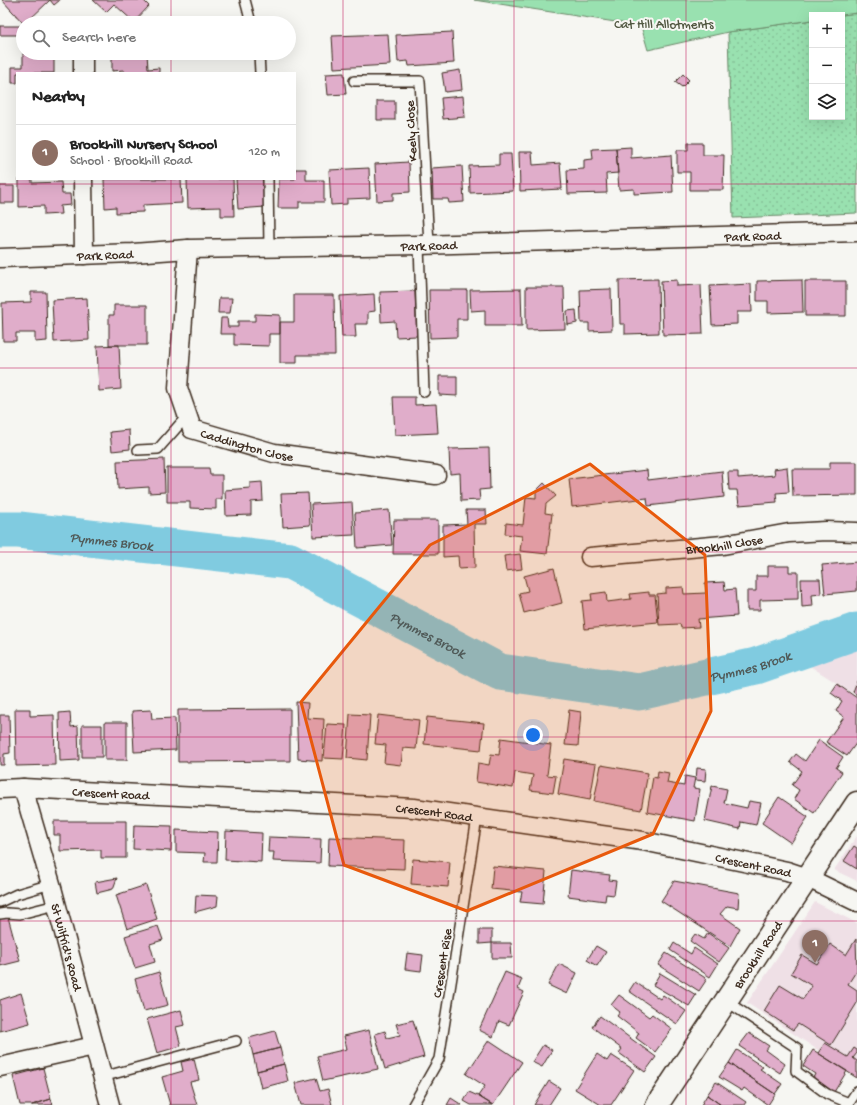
<!DOCTYPE html>
<meta charset="utf-8">
<style>
:root{--surface:#fff;--page:#f2f2f2;--text:#222;--muted:#767676;--line:#e0e0e0;--accent:#3b2a1e}
body{margin:0;font-family:"Gochi Hand",sans-serif;background:var(--page);color:var(--text)}
.controls{position:absolute;right:12px;top:12px;display:grid;overflow:hidden;border-radius:0px;box-shadow:0 4px 16px #0002}
.controls button{width:36px;height:36px;display:grid;place-items:center;padding:0;border:0;border-bottom:1px solid var(--line);background:var(--surface);color:var(--text);font:20px sans-serif}
.you{position:absolute;left:533px;top:735px;width:14px;height:14px;margin:-10px;border:3px solid #fff;border-radius:50%;background:#1a73e8;box-shadow:0 0 0 6px #1a73e833}
.badge{display:grid;place-items:center;width:26px;height:26px;border-radius:50%;background:var(--accent);color:#fff;font-size:13px;font-weight:700}
.pin{position:absolute;translate:-50% -33px;filter:drop-shadow(0 1px 2px #0008)}
.pin::after{content:'';position:absolute;top:21px;width:14px;height:12px;background:inherit;clip-path:polygon(0 0,100% 0,50% 100%)}
.list{margin:0;padding:0;list-style:none}
h2{display:flex;justify-content:space-between;align-items:center;height:52px;margin:0;padding:0 16px;font-size:17px}
h2 small{font-size:13px;font-weight:400;color:var(--muted)}
.list li{display:grid;grid-template-columns:26px 1fr auto;gap:12px;align-items:center;box-sizing:border-box;height:56px;padding:0 16px;border-top:1px solid var(--line)}
.list b{display:block;font-size:15px;white-space:nowrap}
.list p{margin:0;font-size:13px;white-space:nowrap;color:var(--muted)}
.list em{font-size:13px;font-style:normal;color:var(--muted)}
.icon{flex:none;width:22px;height:22px;fill:none;stroke:currentColor;stroke-width:2;stroke-linecap:round;stroke-linejoin:round}
.map{position:relative;flex:none;width:857px;height:1105px;overflow:hidden}
.search{position:absolute;background:var(--surface);box-shadow:0 4px 16px #0002;left:16px;top:16px;width:280px;height:44px;display:flex;align-items:center;gap:10px;box-sizing:border-box;padding:0 14px;border-radius:22px;color:var(--muted);font-size:15px}
.panel{position:absolute;background:var(--surface);box-shadow:0 4px 16px #0002;left:16px;top:72px;width:280px;height:108px;border-radius:0px}
.map>svg:first-child{display:block}
.built{fill:#efe0e6}
.grass{fill:url(#grass-dots);stroke:#6a8667}
.garden{fill:#99e1b0;stroke:#6a8667}
.lines{fill:none;stroke-linecap:round;stroke-linejoin:round}
.river{stroke:#80cbe0;stroke-width:37}
.building{fill:#e0adca;stroke:#3b2a1e}
.lane-casing{stroke:#3b2a1e;stroke-width:12}
.street-casing{stroke:#3b2a1e;stroke-width:21}
.primary-casing{stroke:#3b2a1e;stroke-width:25}
.lane{stroke:#f6f6f2;stroke-width:9}
.street{stroke:#f6f6f2;stroke-width:18}
.primary{stroke:#f6f6f2;stroke-width:22}
.marked{fill:#e8590c;fill-opacity:0.2;stroke:#e8590c;stroke-width:3;stroke-linejoin:round}
.grid{fill:none;stroke:#c2185b;stroke-width:1;stroke-opacity:0.55}
.labels{text-anchor:middle;stroke-width:4;stroke-linejoin:round;paint-order:stroke}
.park-label{font-size:13px;fill:#525842;stroke:#f6f6f2}
.street-label{font-size:13px;fill:#3b2a1e;stroke:#f6f6f2}
.water-label{font-size:14px;font-style:italic;fill:#505a58;stroke:#f6f6f2}
</style>
<div class="map">
<svg width="857" height="1105" viewBox="0 0 857 1105">
<defs>
<pattern id="grass-dots" width="8" height="8" patternUnits="userSpaceOnUse"><rect width="8" height="8" fill="#99e1b0"/><path d="M2 2h.1M6 6h.1" fill="none" stroke="#85c197" stroke-width="1.8" stroke-linecap="round"/></pattern>
</defs>
<rect width="100%" height="100%" fill="#f6f6f2"/>
<filter id="ink" filterUnits="userSpaceOnUse"><feTurbulence type="fractalNoise" baseFrequency=".025" numOctaves="2"/><feDisplacementMap in="SourceGraphic" scale="8" xChannelSelector="R" yChannelSelector="G"/><feConvolveMatrix kernelMatrix="1 2 1 2 8 2 1 2 1" color-interpolation-filters="sRGB"/></filter>
<g filter="url(#ink)">
<path class="built" d="M857 630V696L794 656Z
M857 836V881L834 870Z
M815 902 857 923V1076L747 1003Z"/>
<path class="grass" d="M857 13V213L733 218 728 32 812 20V117H842V15Z"/>
<path class="garden" d="M474 0H857V13L842 15H812V20L728 32 648 50 641 26Z"/>
<g class="lines">
<path class="river" id="s1" d="M0 530H19L290 561 500 672 639 692 756 666 857 631"/>
</g>
<path class="building" d="M2 0H60L54 5 50 0 26 23H23Z
M93 0H143L149 6 134 22 114 4 106 12Z
M0 26H23V35H0Z
M452 32 454 63 409 66 408 61 398 62 396 35Z
M388 34 390 65 334 68 332 36Z
M23 53H48V58H54V73H17V83H12V67H23Z
M112 53H147L148 69 159 68V73H124V70L112 71Z
M460 70 462 90 445 92 442 73Z
M344 73 346 94 328 95 326 74Z
M683 74 689 80 682 87 675 82Z
M463 96 465 117 443 119 441 98Z
M377 101H395V120H377Z
M688 143H703V155H724L723 190H690V172H677V150H688Z
M631 147V158L671 155 673 192 634 194V189L619 190 616 148Z
M616 148 618 173 606 174 607 193 568 194 567 170 584 169V160L593 159 592 149Z
M519 152H532L533 165 560 163 562 189 520 191Z
M499 154H511L513 191 470 193 469 166 499 165Z
M409 162 410 192 393 193V200L377 201 375 164Z
M462 166 464 202 449 203 448 199H433L432 168Z
M369 168 370 198 347 199V204L331 205 329 170Z
M295 169H306V180H324V202H299V208H278L279 179H295Z
M19 179H32V183L61 182 62 194H70L71 205 60 206 61 214 44 215V206L19 207Z
M104 179H181L182 203 143 205V212L116 213V207L105 208Z
M220 179H233L234 216H221V207L188 208 187 180Z
M236 179H264L265 207 238 209Z
M0 186H14V203H0Z
M658 279 659 333 625 334V324H620L619 280Z
M677 280V286L701 285 703 334 663 335 661 281Z
M802 280 803 312 768 313V301H757V281Z
M805 281H846V316H805Z
M751 284 752 312H737V324L712 325 710 286Z
M526 287H564L565 329 526 330Z
M521 289 522 326H485V310L471 311 470 290Z
M611 289 612 330 589 331V323H581L580 290Z
M429 290H467V319H457V337L430 338Z
M415 291 417 336 396 337 395 321 381 322 380 292Z
M31 292H46L47 341 35 342V333H16V341H3L2 303 31 302Z
M374 294 375 311 368 312V324H355L356 337H342L340 296Z
M294 295H334L335 355H297V363H280V322H294Z
M87 298 89 340 54 342 52 300Z
M219 298H232L230 313H218Z
M114 305H147V345H109V315H114Z
M576 310 577 323 568 325 567 311Z
M255 314 280 315V334H269V346L234 345V334H220L221 318H227L228 327H238V321H255Z
M119 345 121 389 99 391 97 346Z
M439 376H457V396L439 395Z
M393 397H415V405L436 404 438 433 395 435Z
M129 430 130 449 112 451 110 432Z
M489 448 490 489 479 490 480 500 461 501 460 473 450 474 449 449Z
M164 459 165 492 149 493V487L118 489 117 461Z
M830 462H857V495L793 496 792 469H830Z
M787 467 789 492 776 493 777 502 739 505 737 490H729L728 472H738V478L775 475 774 469Z
M167 468H209L210 475H222V499H216V509L190 508V502H167Z
M647 470 648 480 722 471 724 497 648 506 647 498 572 507 569 479Z
M262 482 263 501 251 502V515L226 516 225 490 250 488V483Z
M544 483 556 496 546 504 545 513 552 514 547 554 520 551 522 536 505 534 506 523 523 525 526 497 536 498V491Z
M308 493 310 525 283 527 281 494Z
M352 502 354 535 313 537 311 504Z
M389 510 392 545 357 548 355 513Z
M466 510H486L487 524H474L475 568 459 569 458 556 443 557V525L467 524Z
M394 520H438V554H393Z
M520 554 522 569 506 571 504 556Z
M857 562V591L825 594 822 565Z
M768 566H789V572H798V599L760 600V610H747V591H756V576H768Z
M554 568 562 603 524 613 519 593 528 591 524 576Z
M801 579H820L821 594 812 595 813 606 802 607Z
M724 582 725 590 735 589 737 616 698 619 699 627 681 628 680 624 659 625 657 594 666 593V588L683 587 684 594 706 593 705 583Z
M606 592 607 602 631 599 630 594 649 592V595H655L658 622 585 629 582 601 592 600 591 594Z
M857 681V695L853 692Z
M837 684 857 698V742L847 756 826 742 844 717 836 711 842 701 831 693Z
M296 702 308 703 307 718 324 719 322 761 298 759Z
M15 709H30V716L54 715 55 765 16 766Z
M290 709V761L178 762V710Z
M151 710 152 719 175 718 176 750 134 752 132 711Z
M569 710 581 712 578 746 565 745Z
M70 712 71 727 78 726 79 760 60 761 59 713Z
M350 714 370 715 367 760 347 758Z
M0 715H9L10 753 4 754V765H0Z
M378 715 419 720 416 749 403 748 401 765 384 763 386 745 375 744Z
M427 717 484 723 481 750 424 744Z
M105 722H127V760H105Z
M327 724 346 725 343 759 324 758Z
M82 725H102V757H82Z
M501 738 551 745 547 775 556 776 553 793 530 790 533 775 515 772 513 788 476 782 478 763 489 765 491 754 499 755Z
M819 740 843 757 836 768 842 772 814 813 794 799 799 790 792 785 802 771 790 762 796 754 805 761Z
M564 759 596 764 590 800 558 794Z
M601 765 648 773 641 810 594 801Z
M697 768 706 769 705 781 696 780Z
M658 771 669 773 667 783 684 786 685 776 695 778 693 788 700 789 695 821 647 812 653 777 657 778Z
M712 786 727 789 724 803 747 808 749 801 761 803 756 825 741 822 740 829 705 821Z
M779 797 808 817 791 843 762 823Z
M54 821H126V858H101V850L60 851V835H54Z
M134 825 172 826 171 851 133 849Z
M176 830 218 832 217 862H204L205 853 176 852Z
M226 831 262 833 261 862 225 860Z
M269 837 321 839 320 863 273 861 274 852H268Z
M329 837 405 840 404 869 328 866Z
M854 846 857 848V869L844 861Z
M413 859 450 862 448 887 411 884Z
M493 866 546 871 543 904 520 902 522 892 491 889Z
M571 870 610 875 609 880 616 881 614 895 606 894 605 901 568 896Z
M117 878 113 889 97 893 95 882Z
M674 881 739 893 738 908 727 906 720 914 740 928 730 946 661 901Z
M146 885 157 919 127 929 116 895Z
M196 895 218 896 217 906 195 912Z
M8 917 20 961 0 966V919Z
M158 926 163 940 150 944 155 962 135 968 125 936Z
M479 930H492V943L479 944Z
M708 933 729 948 719 962 690 941 695 934 704 939Z
M856 939 857 970 848 984 857 990V1003L831 1045 798 1024 793 1030 764 1011 780 985 803 999 812 986 791 973 802 955 817 964 830 944 846 955Z
M492 943H511L512 958H492Z
M674 943 691 954 694 948 718 964 710 977 670 950Z
M596 946 606 952 597 966 587 960Z
M407 953 423 955 421 971 405 969Z
M666 953 707 979 699 991 658 965Z
M559 964 577 973 567 994 548 985Z
M159 972 168 1005 144 1011 135 979Z
M505 972 522 979 518 989 524 992 509 1025 499 1021 493 1037 479 1030Z
M660 973 696 995 689 1006 653 985Z
M635 982 660 999 663 995 686 1011 677 1024 629 991Z
M21 993 30 1023 0 1031V1000Z
M619 995 649 1017 652 1014 672 1029 655 1052 636 1038 639 1033 617 1016 620 1012 611 1005Z
M181 1010 185 1025 176 1027 181 1046 157 1053 147 1019Z
M600 1016 656 1057 645 1072 619 1053 622 1049 592 1027Z
M413 1020 424 1057 385 1069 375 1034 385 1031 387 1038 400 1035 396 1024Z
M369 1030 378 1069 323 1081 317 1056 347 1049 344 1036Z
M275 1031 280 1048 253 1055 249 1038Z
M749 1033 769 1046 766 1050 785 1064 780 1073 739 1046Z
M489 1040 522 1062 493 1105 478 1096 485 1086 466 1074Z
M825 1043 848 1057 854 1048 857 1050V1053L853 1058 857 1061V1078L818 1053Z
M543 1045 552 1050 542 1067 532 1062Z
M280 1048 284 1064 257 1071 253 1055Z
M737 1050 763 1067 760 1069 782 1084 775 1094 729 1063Z
M813 1050 847 1071 834 1092 813 1078 815 1074 803 1066Z
M597 1054 607 1061 611 1055 634 1070 611 1105H601L575 1089Z
M194 1059 199 1080 190 1082 197 1105H170L162 1077 183 1071 181 1062Z
M729 1063 775 1094 768 1105 744 1088 742 1091 719 1077Z
M284 1064 288 1081 261 1088 257 1071Z
M43 1068 51 1099 32 1105H20L13 1076Z
M316 1078 320 1091 328 1089 332 1105H301L295 1083Z
M549 1081 560 1088 549 1105H534Z
M716 1082 746 1102 744 1105H721L707 1095Z
M469 1092 478 1096 492 1105H471L464 1101Z
M707 1095 721 1105H701Z
M451 1098 462 1105H447Z
M51 1099 53 1105H32Z"/>
<g class="lines">
<g class="lane-casing">
<path id="lane" d="M245 0 251 23
M259 53 260 73
M354 81H420L429 244
M268 179 269 248
M419 245 424 392
M138 450 158 449 187 416
M0 902 17 894 51 884
M0 914 7 913 20 914 56 905
M726 1001 797 1048 796 1071 827 1094 849 1103 857 1091
M102 1077 236 1041
M413 1105 439 1059 477 818"/>
</g>
<g class="street-casing">
<g id="street">
<path d="M83 53V73"/>
<path d="M83 179 84 255"/>
<path id="s2" d="M188 249 178 388 192 429 274 453 436 475"/>
<path id="s3" d="M0 258 133 253 188 249 419 245 857 232"/>
<path id="s4" d="M590 557 723 545 789 533 826 531 857 532"/>
<path id="s5" d="M23 788 51 884 110 1105"/>
<path id="s6" d="M0 789 23 788 414 808 643 841 787 871 808 878 857 902"/>
<path d="M0 1067 94 1046"/>
</g>
</g>
<g class="primary-casing">
<g id="primary">
<path id="s7" d="M657 1105 857 803"/>
</g>
</g>
<use href="#lane" class="lane"/>
<use href="#street" class="street"/>
<use href="#primary" class="primary"/>
</g>
</g>
<path class="marked" d="M590 464 705 555 711 711 653 834 467 911 344 865 301 702 430 545Z"/>
<path class="grid" d="M171 0V23M343 0V1105M514 0V1105M686 0V1105M171 53V73M171 179V1105M0 184H857M0 368H857M0 552H857M0 737H857M0 921H857"/>
<g class="labels">
<g class="park-label">
<text x="664" y="28">Cat Hill Allotments</text>
</g>
<g class="street-label">
<text transform="translate(410 131) rotate(-93)" y="5">Keely Close</text>
<text dy="5" stroke="none"><textPath href="#s3" startOffset="753">Park Road</textPath></text>
<text dy="5" stroke="none"><textPath href="#s3" startOffset="429">Park Road</textPath></text>
<text dy="5" stroke="none"><textPath href="#s3" startOffset="105">Park Road</textPath></text>
<text dy="5" stroke="none"><textPath href="#s2" startOffset="240">Caddington Close</textPath></text>
<text dy="5" stroke="none"><textPath href="#s4" startOffset="135">Brookhill Close</textPath></text>
<text dy="5" stroke="none"><textPath href="#s6" startOffset="111">Crescent Road</textPath></text>
<text dy="5" stroke="none"><textPath href="#s6" startOffset="435">Crescent Road</textPath></text>
<text dy="5" stroke="none"><textPath href="#s6" startOffset="759">Crescent Road</textPath></text>
<text dy="5" stroke="none"><textPath href="#s5" startOffset="165">St Wilfrid's Road</textPath></text>
<text dy="5" stroke="none"><textPath href="#s7" startOffset="181">Brookhill Road</textPath></text>
<text transform="translate(441 963) rotate(-81)" y="5">Crescent Rise</text>
</g>
<g class="water-label">
<text dy="5" stroke="none"><textPath href="#s1" startOffset="112">Pymmes Brook</textPath></text>
<text dy="5" stroke="none"><textPath href="#s1" startOffset="448">Pymmes Brook</textPath></text>
<text dy="5" stroke="none"><textPath href="#s1" startOffset="784">Pymmes Brook</textPath></text>
</g>
</g>
</svg>
<div class="controls">
<button>+</button>
<button>−</button>
<button><svg class="icon" aria-label="layers" viewBox="0 0 24 24"><path d="M12 4l9 5-9 5-9-5zM3 14l9 5 9-5"/></svg></button>
</div>
<div class="you"></div>
<div class="pin badge" style="left:815px;top:963px;background:#8d6e63">1</div>
<div class="search"><svg class="icon" aria-label="search" viewBox="0 0 24 24"><circle cx="10" cy="10" r="6"/><path d="M15 15l6 6"/></svg>Search here</div>
<section class="panel">
<h2>Nearby<small></small></h2>
<ul class="list">
<li><span class="badge" style="background:#8d6e63">1</span><div><b>Brookhill Nursery School</b><p>School · Brookhill Road</p></div><em>120 m</em></li>
</ul>
</section>
</div>
